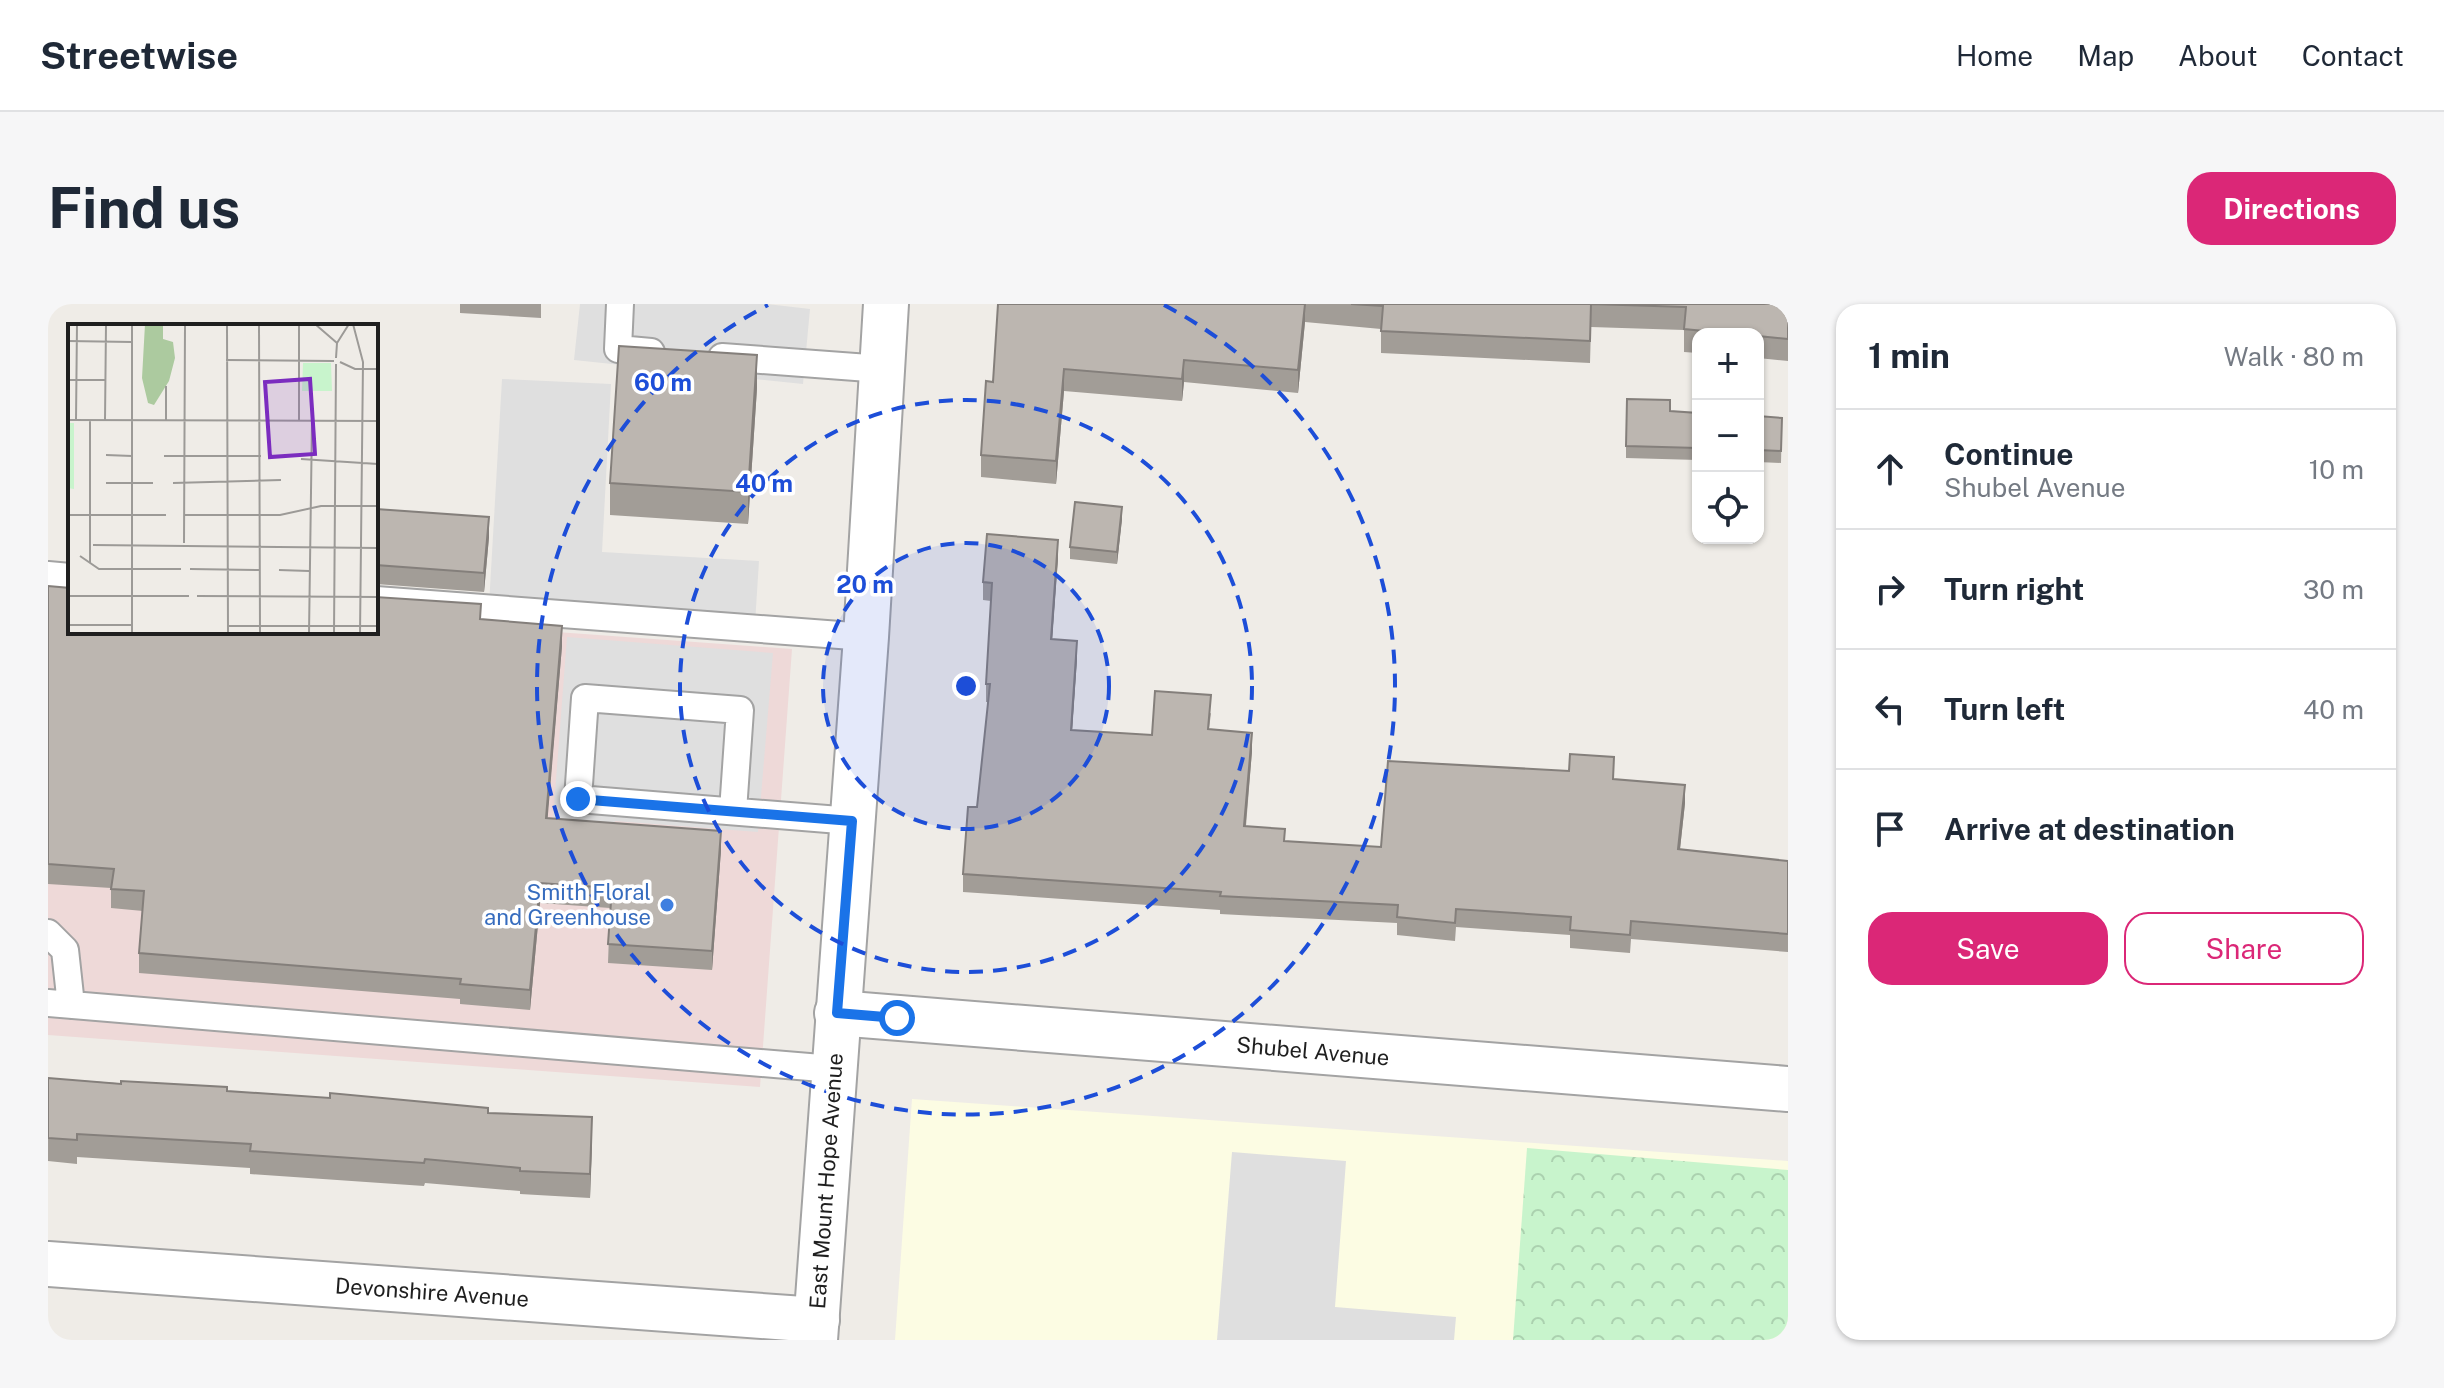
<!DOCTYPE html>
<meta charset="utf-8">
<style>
:root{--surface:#fff;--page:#f6f6f7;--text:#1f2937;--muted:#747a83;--line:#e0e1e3;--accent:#db2777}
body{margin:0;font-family:"Public Sans",sans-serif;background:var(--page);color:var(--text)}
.controls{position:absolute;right:24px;top:24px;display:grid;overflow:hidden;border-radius:16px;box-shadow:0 2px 6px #0004}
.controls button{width:72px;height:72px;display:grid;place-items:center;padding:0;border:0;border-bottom:2px solid var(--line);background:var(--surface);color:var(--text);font:40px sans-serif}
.stop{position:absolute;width:24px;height:24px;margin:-18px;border:6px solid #1a73e8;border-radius:50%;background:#fff}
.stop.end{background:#1a73e8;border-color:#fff;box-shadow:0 2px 8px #0008}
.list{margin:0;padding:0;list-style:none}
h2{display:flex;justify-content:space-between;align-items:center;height:104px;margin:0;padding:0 32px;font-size:34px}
h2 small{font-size:26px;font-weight:400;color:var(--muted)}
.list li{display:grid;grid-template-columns:52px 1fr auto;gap:24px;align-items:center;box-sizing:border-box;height:120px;padding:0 32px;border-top:2px solid var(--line)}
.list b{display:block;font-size:30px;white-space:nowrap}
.list p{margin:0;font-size:26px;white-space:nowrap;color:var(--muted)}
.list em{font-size:26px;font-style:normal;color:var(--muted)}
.actions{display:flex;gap:16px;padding:24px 32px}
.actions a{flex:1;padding:18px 0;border:2px solid var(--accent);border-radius:24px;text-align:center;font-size:28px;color:var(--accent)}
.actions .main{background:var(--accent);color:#fff}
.icon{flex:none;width:44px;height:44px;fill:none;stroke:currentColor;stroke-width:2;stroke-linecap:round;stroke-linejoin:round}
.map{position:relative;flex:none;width:1740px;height:1036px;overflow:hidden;border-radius:24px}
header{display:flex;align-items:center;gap:48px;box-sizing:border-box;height:112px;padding:0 40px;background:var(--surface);border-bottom:2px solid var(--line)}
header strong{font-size:38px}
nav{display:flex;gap:44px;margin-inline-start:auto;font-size:28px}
.intro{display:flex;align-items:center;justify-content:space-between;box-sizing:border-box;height:192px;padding:0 48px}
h1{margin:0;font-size:56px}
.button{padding:20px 36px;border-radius:24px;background:var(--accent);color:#fff;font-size:28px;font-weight:700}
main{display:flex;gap:48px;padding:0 48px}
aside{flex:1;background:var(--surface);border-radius:24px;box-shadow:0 2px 6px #0004}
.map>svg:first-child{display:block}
.commercial{fill:#eed9d8}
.education{fill:#fcfce3}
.park{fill:url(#park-crowns)}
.parking{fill:#dfdfdf}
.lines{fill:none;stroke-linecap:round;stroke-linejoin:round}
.service-casing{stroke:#a3a3a3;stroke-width:30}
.minor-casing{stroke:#a3a3a3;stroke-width:48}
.tertiary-casing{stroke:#a3a3a3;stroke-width:48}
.service{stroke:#fff;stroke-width:26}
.minor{stroke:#fff;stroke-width:44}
.tertiary{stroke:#fff;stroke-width:44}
.wall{fill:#a29d97}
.shaded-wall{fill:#847f7b}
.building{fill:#bcb6b0;stroke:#847f7b;stroke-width:2}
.route{stroke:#1a73e8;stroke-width:10}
.ring{fill:none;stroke:#1d4ed8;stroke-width:4;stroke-dasharray:14 10}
.shop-dot{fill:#3f7fe0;stroke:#fff;stroke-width:3}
.labels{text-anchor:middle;stroke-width:7;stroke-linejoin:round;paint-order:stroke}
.shop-label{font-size:22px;fill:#366cbe;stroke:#fff;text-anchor:end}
.street-label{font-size:22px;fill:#1f1f1f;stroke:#fff}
.inset-road{fill:none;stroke:#9c9a97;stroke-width:2}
.view{fill:#7b2cbf;fill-opacity:0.15;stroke:#7b2cbf;stroke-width:4}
.inset-edge{fill:none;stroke:#1f1f1f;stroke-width:4}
.centre{fill:#1d4ed8;stroke:#fff;stroke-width:4}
.ring-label{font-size:24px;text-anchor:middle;font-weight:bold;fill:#1d4ed8;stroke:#fff;stroke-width:7;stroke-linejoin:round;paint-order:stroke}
</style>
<header>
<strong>Streetwise</strong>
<nav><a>Home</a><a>Map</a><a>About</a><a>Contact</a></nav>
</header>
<div class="intro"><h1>Find us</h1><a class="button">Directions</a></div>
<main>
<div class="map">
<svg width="1740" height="1036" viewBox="0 0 1740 1036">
<defs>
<pattern id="park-crowns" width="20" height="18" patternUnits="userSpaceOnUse" patternTransform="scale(2)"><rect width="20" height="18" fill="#c8f4cc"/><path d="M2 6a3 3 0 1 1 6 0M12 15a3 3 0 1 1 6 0" fill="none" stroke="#abd1af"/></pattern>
</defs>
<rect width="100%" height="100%" fill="#efece7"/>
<path class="commercial" d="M0 291 22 328H328V315L744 345 712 783 0 731Z"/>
<path class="education" d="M864 795 1740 857V1036H847Z"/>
<path class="park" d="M1479 844 1740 866V1036H1465Z"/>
<path class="parking" d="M532 0H719L762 5 755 80 526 56Z
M454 75 563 80 554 248 711 257 706 335 440 319Z
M519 333 725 349 710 528 567 517 563 559 502 554Z
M1184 848 1298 857 1287 1003 1408 1013 1406 1036H1169Z"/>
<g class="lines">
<g class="service-casing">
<path id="service" d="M572 0 570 45 603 48
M674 53 834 65
M0 271 22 273
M328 296 818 333
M685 507 692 406 537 394 530 495 804 517
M0 629 17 646 23 701
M0 699 785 765"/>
</g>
<g class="minor-casing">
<path id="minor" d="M789 709 1740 785
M0 960 769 1016"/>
</g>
<g class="tertiary-casing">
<path id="tertiary" d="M767 1036 818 333 838 0"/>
</g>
<use href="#service" class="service"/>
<use href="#minor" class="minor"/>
<use href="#tertiary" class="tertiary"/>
</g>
<path class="wall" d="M412 0H493V14L412 9Z
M950 0H1740V57L1710 54V30H1650V49L1636 48V26L1543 23 1542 59 1333 49V25L1257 18 1250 89 1136 78 1134 97 1016 87 1008 180 933 173V151L945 78Z
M709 84 700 220 562 211V179Z
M1622 107 1650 109V156L1578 154V142Z
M1710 112 1734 114 1733 159 1710 158Z
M328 205 441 233 436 288 328 280Z
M1074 215 1069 260 1022 255V243Z
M1010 254 1004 335 1029 355 1024 426 1104 431 1163 409 1161 425 1204 447 1198 522 1237 537 1333 543 1566 475 1637 499 1632 545 1740 557V648L1583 635 1582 649 1522 644V631L1408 623 1407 637 1349 631V619L1172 610V606L915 588V570L929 503 940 398H938V380L943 297 935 296V278Z
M0 282 433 315 514 342 499 515 673 546 664 666 560 659 562 604 492 599 482 706 412 700V695L91 669V649L95 607 63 604V584L0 580Z
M0 774 179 787 440 809 544 836 542 894 472 890V887L377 879 376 882 202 870V864L29 853V860L0 857Z"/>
<path class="shaded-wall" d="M1257 0V18L1250 89V66Z
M709 51V84L700 220V188Z
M1136 56V78L1134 97V75Z
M1016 65V87L1008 180V157Z
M1074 203V215L1069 260V248Z
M441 213V233L436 288V269Z
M1010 236V254L1003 353V335Z
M514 322V342L498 534V514Z
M1029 337V355L1023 444V426Z
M1204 429V447L1196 540V522Z
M1637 481V499L1630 563V545Z
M673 527V546L664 666V647Z
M492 579V599L482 706V686Z
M544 813V836L542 894V870Z"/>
<path class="building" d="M950 0H1257L1250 66 1136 56 1134 75 1016 65 1008 157 933 151 938 77 945 78Z
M1303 0H1740V35L1710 32V30H1687L1636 25 1638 3 1543 0 1542 37 1333 27 1335 2Z
M571 42 709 51 700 188 562 179Z
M1579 95 1622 96V107L1650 109V144L1578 142Z
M1710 112 1734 114 1733 147 1710 146Z
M1027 198 1074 203 1069 248 1022 243Z
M328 205 441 213 436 269 328 261Z
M939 230 1010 236 1003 335 1029 337 1023 426 1104 431 1107 387 1163 391 1160 425 1204 429 1196 522 1237 525 1236 537 1333 543 1340 457 1521 467 1522 450 1566 453 1565 475 1637 481 1630 545 1740 557V630L1583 617 1582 631 1522 626 1523 613 1408 605 1407 619 1349 613 1350 601 1172 592 1173 588 915 570 920 503H929L942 380H938L944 279 935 278Z
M0 282 22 284V328H328V293L433 300 432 315 514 322 498 514 673 527 664 647 560 640 564 584 492 579 482 686 412 680 413 675 91 649 96 587 63 585 66 565 0 560Z
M0 774 73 780V777L179 783V787L282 794V789L440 804V809L544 813 542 870 472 867V864L377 855 376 859 202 847 203 840 29 830V836L0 834Z"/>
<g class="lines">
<path class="route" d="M530 495 804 517 789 709 849 714"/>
</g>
<circle cx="918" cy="382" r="143" fill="#1d4ed8" fill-opacity=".12"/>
<g class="ring">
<circle cx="918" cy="382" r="143"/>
<circle cx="918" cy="382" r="286"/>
<path d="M1116 1A429 429 0 1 1 720 1"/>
</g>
<circle class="shop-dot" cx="619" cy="601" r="8"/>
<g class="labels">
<g class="shop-label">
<text x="603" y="596">Smith Floral<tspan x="603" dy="25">and Greenhouse</tspan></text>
</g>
<g class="street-label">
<text transform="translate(1265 747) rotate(5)" y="8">Shubel Avenue</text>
<text transform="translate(778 877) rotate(-86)" y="8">East Mount Hope Avenue</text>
<text transform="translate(384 988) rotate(4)" y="8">Devonshire Avenue</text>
</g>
</g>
<g transform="translate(20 20)">
<rect width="310" height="310" fill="#efece7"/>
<path d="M77 0H95V15L105 18 107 34 101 57 86 81 80 79 74 54Z" fill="#acca9f"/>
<path d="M235 39H263L264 67H234ZM0 99H6V165L0 164Z" fill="#c8f4cc"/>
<path class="inset-road" d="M159 0 160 310M191 0 192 310M247 0 269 19M285 0 295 38 292 310M0 17 64 18M268 34 269 19 281 0M158 36 266 37M272 38 287 45H310M0 56H37M0 96 310 97M8 96 9 0M22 96V239M37 96 38 0M98 97V62M231 97V0M38 131 64 132M96 132H193M233 135 310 140M38 159H85M105 159 213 156M0 191H98M116 191H212L253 182H310M116 219 117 0M25 221 310 224M12 232 31 245H113M122 245 192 246M211 246 241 247M0 272H121M129 272 310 273M0 301H64M160 302H310M64 310V0M241 310 244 97M266 310 268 40"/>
<path class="view" d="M242 55 247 130 202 133 197 58Z"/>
<rect width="310" height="310" class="inset-edge"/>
</g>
<circle cx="918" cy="382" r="12" class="centre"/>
<g class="ring-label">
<text x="615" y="87">60 m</text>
<text x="716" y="188">40 m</text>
<text x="817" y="289">20 m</text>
</g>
</svg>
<div class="controls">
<button>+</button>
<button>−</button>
<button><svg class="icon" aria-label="locate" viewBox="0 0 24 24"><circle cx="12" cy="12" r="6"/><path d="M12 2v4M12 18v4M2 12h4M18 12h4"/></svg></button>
</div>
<div class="stop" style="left:849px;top:714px"></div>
<div class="stop end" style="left:530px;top:495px"></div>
</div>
<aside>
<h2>1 min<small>Walk · 80 m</small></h2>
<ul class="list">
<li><svg class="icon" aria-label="ahead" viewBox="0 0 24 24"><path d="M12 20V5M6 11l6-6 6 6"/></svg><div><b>Continue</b><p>Shubel Avenue</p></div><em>10 m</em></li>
<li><svg class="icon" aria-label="right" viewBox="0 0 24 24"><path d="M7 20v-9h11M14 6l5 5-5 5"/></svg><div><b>Turn right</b></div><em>30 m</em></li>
<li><svg class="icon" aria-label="left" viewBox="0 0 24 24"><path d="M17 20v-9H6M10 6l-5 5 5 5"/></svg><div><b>Turn left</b></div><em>40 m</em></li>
<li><svg class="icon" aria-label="arrive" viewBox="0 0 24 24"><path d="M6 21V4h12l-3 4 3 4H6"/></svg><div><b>Arrive at destination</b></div></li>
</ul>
<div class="actions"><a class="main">Save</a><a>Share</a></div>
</aside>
</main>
